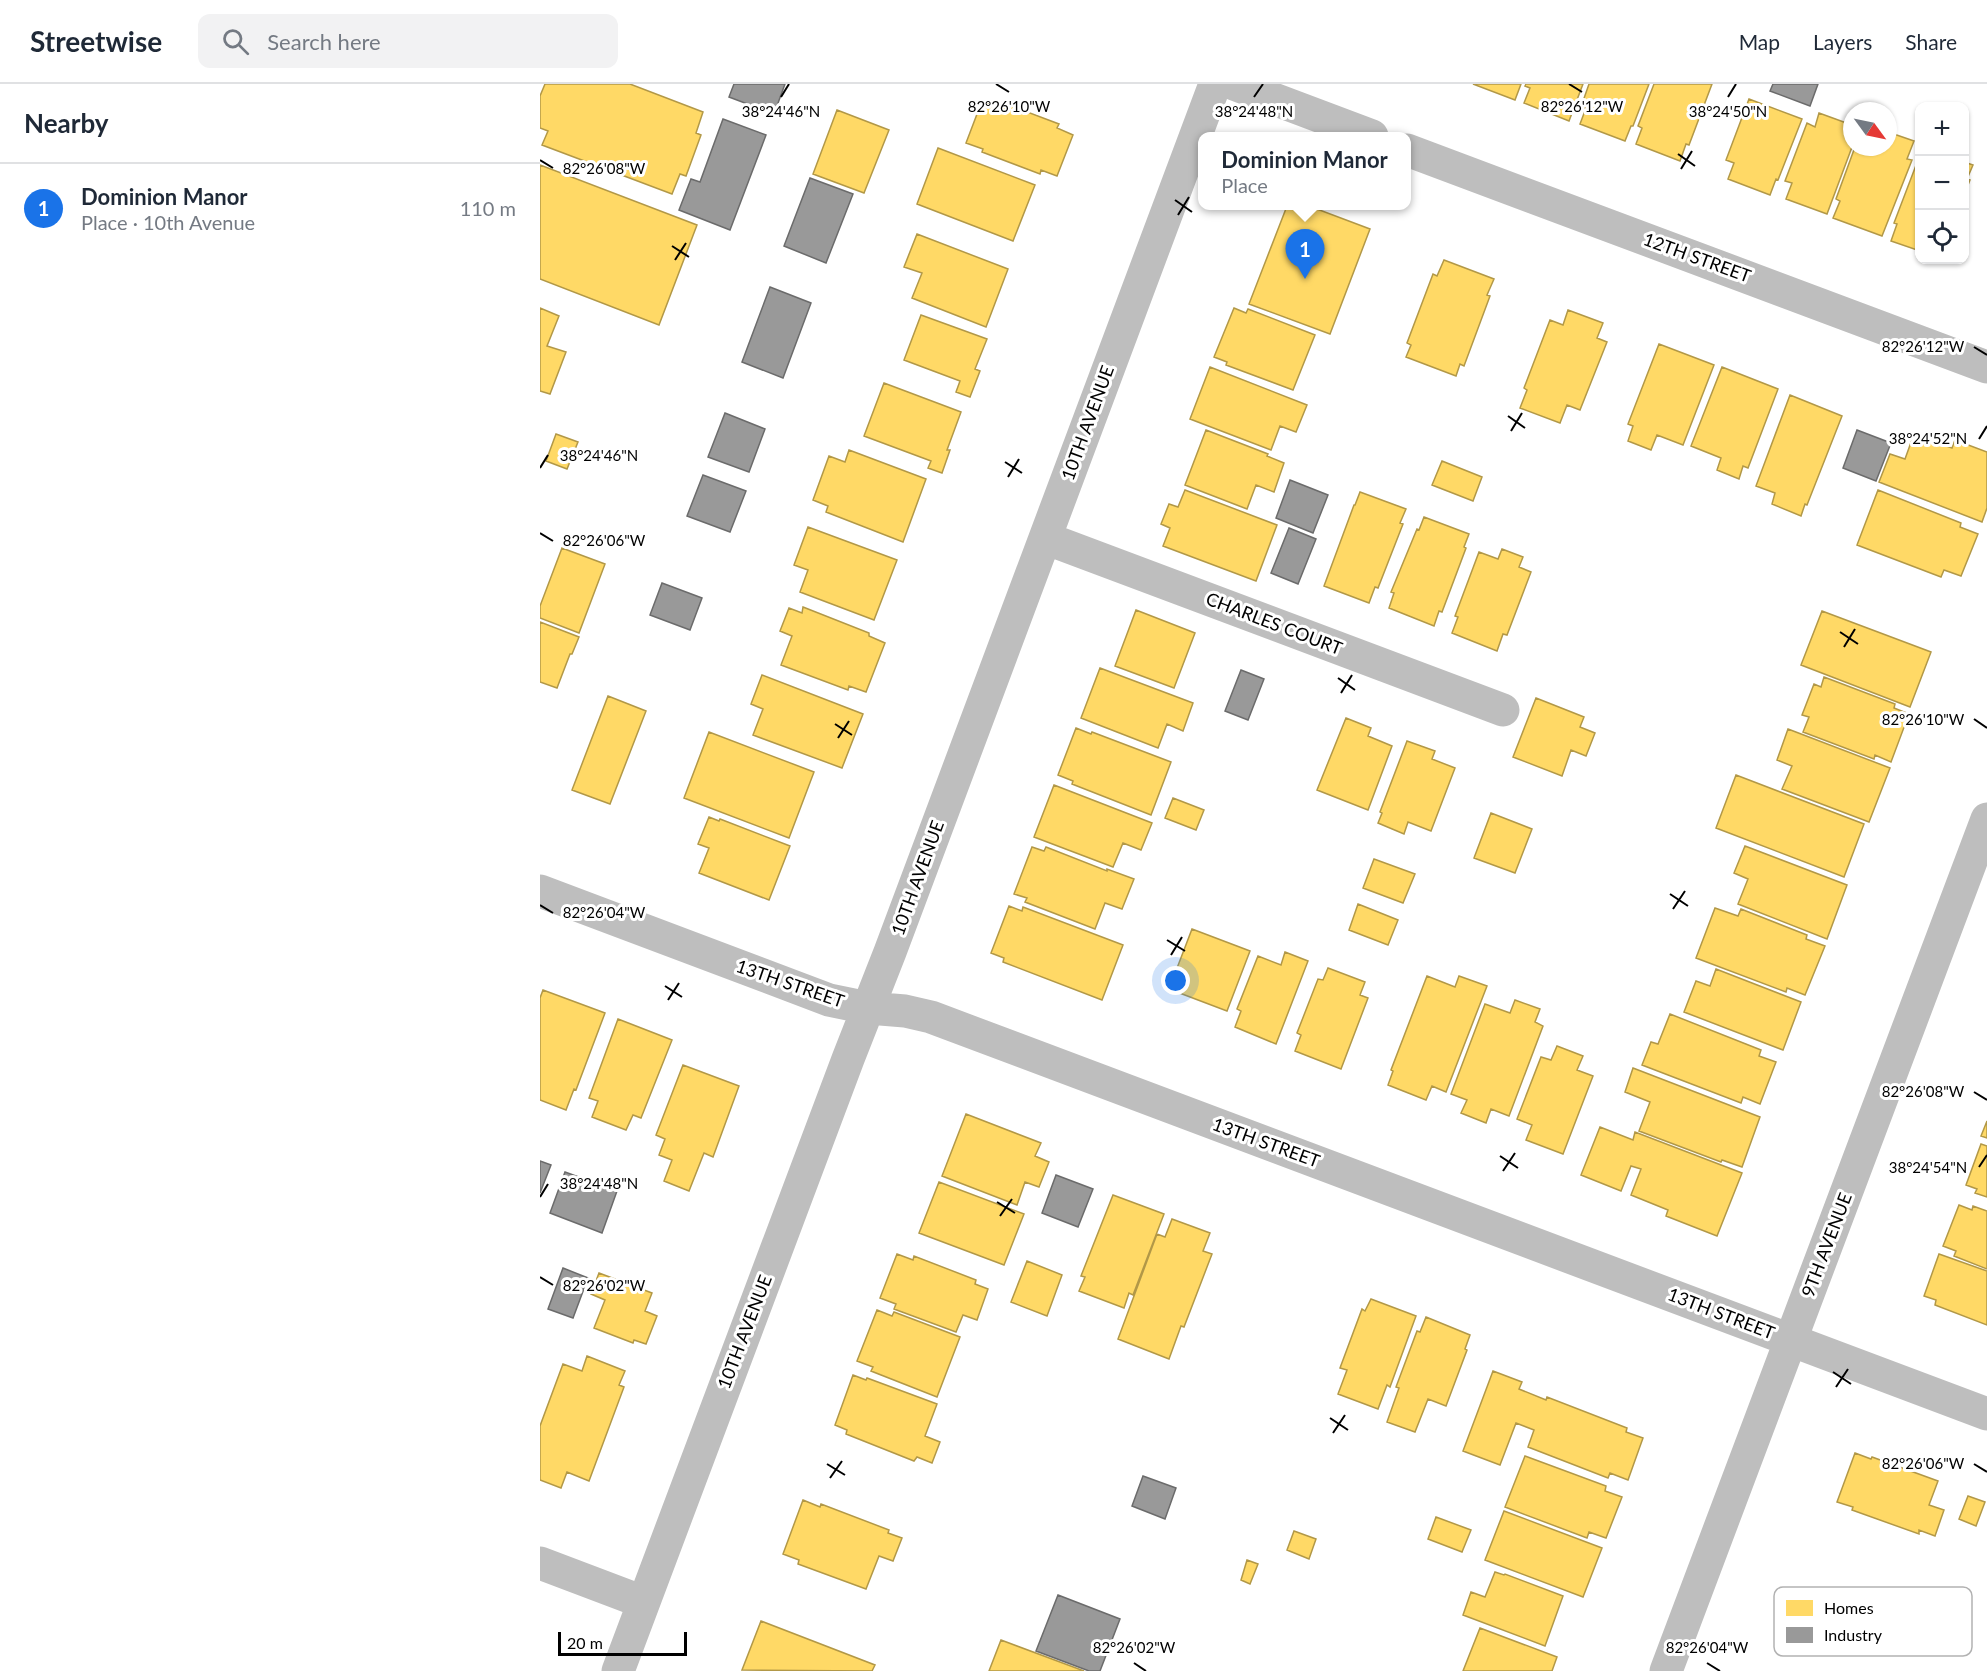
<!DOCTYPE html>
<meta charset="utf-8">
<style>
:root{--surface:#fff;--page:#f2f2f3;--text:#1f2937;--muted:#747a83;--line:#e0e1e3;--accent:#1a73e8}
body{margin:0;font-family:Lato,sans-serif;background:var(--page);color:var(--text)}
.controls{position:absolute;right:18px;top:18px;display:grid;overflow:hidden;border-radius:12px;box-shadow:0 2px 4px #0004}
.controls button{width:54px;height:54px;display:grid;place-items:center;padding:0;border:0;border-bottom:2px solid var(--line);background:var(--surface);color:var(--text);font:30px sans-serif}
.compass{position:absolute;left:1303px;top:18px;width:54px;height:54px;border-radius:50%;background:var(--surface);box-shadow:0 2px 4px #0004;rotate:123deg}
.scale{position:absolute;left:18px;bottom:15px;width:129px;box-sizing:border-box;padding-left:6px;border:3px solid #000;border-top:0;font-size:16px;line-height:21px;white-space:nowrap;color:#000;-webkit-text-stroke:4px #fff;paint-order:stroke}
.you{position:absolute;left:636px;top:897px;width:21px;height:21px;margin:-15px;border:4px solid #fff;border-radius:50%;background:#1a73e8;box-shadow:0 0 0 9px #1a73e833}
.badge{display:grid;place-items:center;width:39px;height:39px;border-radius:50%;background:var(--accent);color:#fff;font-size:20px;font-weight:700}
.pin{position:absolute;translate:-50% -50px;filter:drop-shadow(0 2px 3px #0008)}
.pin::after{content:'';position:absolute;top:32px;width:21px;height:18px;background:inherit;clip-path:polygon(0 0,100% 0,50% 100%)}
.popup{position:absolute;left:658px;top:48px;width:213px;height:78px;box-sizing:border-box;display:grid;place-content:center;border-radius:12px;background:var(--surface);filter:drop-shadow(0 2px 4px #0005);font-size:20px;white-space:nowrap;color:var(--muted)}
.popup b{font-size:22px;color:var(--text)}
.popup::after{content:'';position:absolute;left:50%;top:100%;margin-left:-12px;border:12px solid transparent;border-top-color:var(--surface)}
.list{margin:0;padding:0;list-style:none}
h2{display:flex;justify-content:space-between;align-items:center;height:78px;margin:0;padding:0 24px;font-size:26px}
h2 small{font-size:20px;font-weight:400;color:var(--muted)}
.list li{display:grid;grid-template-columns:39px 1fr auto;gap:18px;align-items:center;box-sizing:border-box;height:90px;padding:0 24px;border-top:2px solid var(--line)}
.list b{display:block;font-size:22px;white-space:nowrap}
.list p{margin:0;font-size:20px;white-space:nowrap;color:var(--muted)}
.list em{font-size:20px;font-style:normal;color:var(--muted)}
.icon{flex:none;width:33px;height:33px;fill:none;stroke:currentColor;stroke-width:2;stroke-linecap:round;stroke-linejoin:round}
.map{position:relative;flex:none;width:1447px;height:1587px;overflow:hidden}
header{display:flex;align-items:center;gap:36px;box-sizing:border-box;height:84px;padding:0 30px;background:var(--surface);border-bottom:2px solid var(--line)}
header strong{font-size:28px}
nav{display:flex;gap:33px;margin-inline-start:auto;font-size:21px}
.search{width:420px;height:54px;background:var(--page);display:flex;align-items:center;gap:15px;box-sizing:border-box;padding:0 21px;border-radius:12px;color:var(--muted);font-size:22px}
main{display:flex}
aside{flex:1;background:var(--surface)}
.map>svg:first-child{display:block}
.homes{fill:#ffd966;stroke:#b29847;stroke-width:1.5}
.industry{fill:#999;stroke:#6b6b6b;stroke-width:1.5}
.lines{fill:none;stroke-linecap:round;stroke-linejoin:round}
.street{stroke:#bebebe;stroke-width:33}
.ticks{fill:none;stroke:#000;stroke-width:2}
.labels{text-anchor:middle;stroke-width:6;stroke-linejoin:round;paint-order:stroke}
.street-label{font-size:18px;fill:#000;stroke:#fff}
.key{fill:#fff;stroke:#b2b2b2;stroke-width:1.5}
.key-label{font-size:16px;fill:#000}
.ticks-label{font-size:15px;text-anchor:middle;fill:#000;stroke:#fff;stroke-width:6;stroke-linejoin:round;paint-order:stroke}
</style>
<header>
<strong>Streetwise</strong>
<div class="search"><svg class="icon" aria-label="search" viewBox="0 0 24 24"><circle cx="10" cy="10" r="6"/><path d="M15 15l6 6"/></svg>Search here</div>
<nav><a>Map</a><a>Layers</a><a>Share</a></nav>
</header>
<main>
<aside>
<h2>Nearby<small></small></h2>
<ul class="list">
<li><span class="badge">1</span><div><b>Dominion Manor</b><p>Place · 10th Avenue</p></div><em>110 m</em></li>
</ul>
</aside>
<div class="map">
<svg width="1447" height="1587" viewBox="0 0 1447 1587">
<rect width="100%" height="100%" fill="#fff"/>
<path class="homes" d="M5 0H90L163 28 156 49 161 51 146 92 140 90 132 110 2 61 8 47 0 44V12Z
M933 0H981L975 16Z
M986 0H1043L1029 37 984 19 990 4 985 2Z
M1049 0H1109L1093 42H1091L1085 57 1040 40 1046 24 1041 23Z
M1114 0H1172L1149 61 1146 60 1140 77 1096 60 1102 44 1098 42Z
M1209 15 1262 35 1238 96 1236 95 1230 111 1188 95 1194 79 1186 76Z
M442 17 459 23 461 18 519 40 517 44 533 51 517 92 501 86 500 90 442 68 443 65 426 59Z
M297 26 349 46 324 109 273 90Z
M1279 29 1312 41 1310 55 1312 56V63L1287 130 1246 115 1252 99 1245 97 1267 39 1275 43Z
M1348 48 1374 57 1367 75 1372 76 1342 152 1293 134 1300 117 1296 115 1315 63H1348Z
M398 64 495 101 473 157 377 120Z
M1378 76 1380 77V167L1351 157 1357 140 1354 139Z
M1424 78 1433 81 1427 95 1430 96 1424 111Z
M0 81 157 141 119 241 0 195Z
M747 122H769L830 145 790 250 709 220Z
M377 150 468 185 446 243 372 214 382 189 364 183Z
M904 176 954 195 947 211 950 212 924 282 920 280 916 292 866 273 871 261 867 259 893 190 897 192Z
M0 224 19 232 7 262 26 268 10 310 0 307Z
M694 224 706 229 708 225 775 251 753 306 686 281 687 278 674 273Z
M1028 226 1063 239 1057 254 1067 258 1040 326 1027 321 1020 339 980 324 987 306 984 304 1010 236 1023 241Z
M381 231 447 255 435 285 440 287 430 313 416 308 420 297 364 276Z
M1119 260 1174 281 1143 361 1117 351 1111 366 1088 357 1093 342 1088 340Z
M670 283 767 321 756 348 740 342 731 366 650 335Z
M1182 283 1238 305 1208 384 1203 382 1199 395 1177 386 1181 374 1151 362Z
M344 299 421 328 407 366H410L402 389 388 384 391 377 324 352Z
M1250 311 1302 332 1267 421 1265 420 1261 432 1232 420 1235 409 1216 402Z
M666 346 728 370 727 372 744 379 734 408 716 401 707 425 645 401Z
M16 350 38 358 27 385 6 377Z
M1374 350 1412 364 1415 356 1447 368V424L1442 438 1339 398 1350 370 1365 375Z
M309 366 386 395 363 458 286 428 288 422 273 416 289 372 305 378Z
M902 377 942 393 933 417 892 401Z
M645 406 737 441 716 497 623 462 630 444 621 440 629 420 638 423Z
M1338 406 1421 439 1420 443 1438 450 1421 492 1404 486 1401 493 1317 461Z
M820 408 866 425 860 439 863 440 838 504 835 503 829 519 784 502 814 421H815Z
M884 433 929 450 924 463 926 464 902 528 899 527 894 542 849 524 854 509 851 508 877 445 879 446Z
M268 443 357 476 334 536 260 508 268 486 254 481Z
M22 464 65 480 39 549 0 534V522Z
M962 465 983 473 979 483 991 488 967 551 963 550 957 567 912 549 918 533 915 532 939 468 958 475Z
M263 523 329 549V552L345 559 326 608 309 602 308 606 241 581 252 552 240 547 249 524 262 529Z
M596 526 655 549 634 604 575 582Z
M1282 527 1391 568 1370 623 1261 581Z
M0 538 39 553 32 570H30L17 604 0 598Z
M560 584 653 619 643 647 627 640 618 664 541 634Z
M222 591 323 630 302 684 213 651 223 625 211 620Z
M1284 593 1355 620 1354 624 1369 630 1351 678 1335 671 1334 675 1263 648 1269 633 1262 631 1274 600 1281 603Z
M68 612 106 627 70 720 32 706Z
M996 614 1044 633 1040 643 1055 649 1046 672 1031 666 1022 692 973 673Z
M806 634 831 644 828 652 852 662 828 726 777 706Z
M536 644 551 650 552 648 631 678 611 731 532 700 533 697 518 691Z
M1248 645 1350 684 1329 738 1242 705 1252 682 1237 676Z
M169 648 274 688 249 754 144 714Z
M867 657 895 667 892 675 915 684 891 747 868 738 864 750 838 739 842 729 840 728Z
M1196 691 1324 740 1304 793 1176 744Z
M514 701 612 739 601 766 583 759 573 783 494 753Z
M633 714 664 726 656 746 625 734Z
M951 729 992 745 975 789 934 774Z
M169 733 179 737 180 735 250 762 229 816 159 789 169 764 158 760Z
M1205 762 1307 801 1287 855 1198 820 1208 795 1194 789Z
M492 763 504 767 506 763 567 787V785L594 795 582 825 565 819 555 845 485 818 487 814 474 810Z
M834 775 875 790 863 819 823 804Z
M818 820 858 836 848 861 809 846Z
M469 822 482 827 483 823 583 861 562 916 463 878 464 874 451 869Z
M1175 824 1198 832 1201 825 1267 851 1266 855 1285 862 1265 911 1247 904 1246 908 1156 874Z
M652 845 710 867 687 927 629 905Z
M745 868 768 877 736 960 695 943 701 927 697 925 718 872 741 881Z
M788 884 825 898 820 911 828 914 801 985 755 967 761 951 757 949 778 895 783 896Z
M1176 885 1261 918 1243 966 1144 928 1156 897 1170 902Z
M887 892 915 903 919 892 947 902 906 1008 892 1002 886 1016 848 1001 853 987 851 986Z
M3 906 65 929 36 1006 34 1005 26 1026 0 1016V914Z
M975 916 1000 925 995 938 1003 942 969 1032 951 1025 946 1039 921 1029 927 1016 911 1010 945 920 970 929Z
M1130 930 1221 966 1219 972 1236 978 1220 1020 1203 1013 1201 1019 1102 981 1111 958 1118 960Z
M78 935 132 956 101 1034 93 1031 86 1046 52 1033 58 1017 49 1014Z
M1017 962 1043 972 1037 986 1053 992 1023 1070 986 1056 992 1041 977 1035 1001 973 1011 976Z
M143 981 199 1002 173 1073 164 1069 149 1107 124 1097 132 1076 119 1071 125 1055 116 1051Z
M1093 984 1220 1033 1202 1083 1182 1076 1181 1078 1099 1047 1110 1018 1085 1008Z
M426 1030 501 1059 495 1072 509 1078 499 1103 485 1098 477 1121 402 1092Z
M1447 1037V1054L1441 1052Z
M1060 1043 1093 1056 1095 1048 1202 1089 1177 1152 1126 1132 1128 1126 1091 1111 1101 1085 1091 1082 1081 1107 1041 1091Z
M1441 1060 1447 1062V1113L1435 1109 1437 1105 1426 1101Z
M399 1098 484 1130 464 1181 379 1149Z
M573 1111 624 1130 593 1211 589 1209 584 1224 539 1207 545 1193 541 1192Z
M1419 1121 1432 1126 1433 1122 1447 1127V1185L1414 1172 1416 1167 1403 1162Z
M632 1135 670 1149 663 1167 672 1170 644 1243 641 1242 629 1275 578 1255 617 1150 625 1153Z
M357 1170 373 1176 374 1172 436 1196 435 1200 448 1205 437 1236 423 1231 416 1248 354 1225 356 1220 340 1214Z
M1399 1170 1447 1187V1241L1395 1221 1396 1216 1384 1212Z
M487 1177 522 1191 507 1232 471 1218Z
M59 1189 112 1209 105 1227 117 1232 106 1260 94 1256 93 1259 54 1244 65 1216 51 1210Z
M831 1215 876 1232 850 1303 847 1301 838 1325 798 1310 807 1286 800 1284 822 1225 825 1227Z
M337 1226 352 1232 354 1228 420 1253 397 1313 331 1287 333 1283 317 1277Z
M886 1233 930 1251 925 1265 927 1266 906 1322 888 1315 875 1348 847 1338 859 1304 856 1303 877 1247 880 1248Z
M47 1272 85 1287 79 1301 84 1303 49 1397 27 1388 21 1404 0 1396V1342L23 1280 42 1287Z
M953 1287 982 1298 979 1305 1006 1316 1007 1313 1087 1344 1086 1348 1103 1354 1088 1396 1070 1389 1068 1394 988 1363 994 1346 976 1339 960 1381 923 1367Z
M313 1291 326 1296 327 1294 397 1320 385 1352 400 1358 392 1379 377 1373 374 1377 306 1350 307 1346 295 1341Z
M1315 1369 1331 1375 1332 1373 1398 1397 1389 1421 1404 1426 1395 1452 1379 1446V1450L1312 1426 1313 1423 1297 1418Z
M985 1372 1066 1402 1065 1407 1082 1413 1066 1454 1049 1448 1047 1454 965 1423Z
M1428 1412 1445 1418 1436 1442 1419 1435Z
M263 1416 280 1423 281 1420 349 1446 348 1449 362 1454 353 1477 339 1472 326 1505 258 1480 259 1476 243 1470Z
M964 1427 1062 1464 1043 1513 945 1476Z
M896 1433 931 1446 922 1468 888 1455Z
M754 1447 776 1455 769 1475 747 1466Z
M707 1476 718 1480 710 1500 701 1496Z
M955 1488 964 1491 965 1490 1023 1512 1005 1562 923 1531 931 1508 945 1513Z
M221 1537 335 1581 332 1587 202 1586Z
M940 1544 1017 1573 1012 1587H923Z
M461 1556 544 1587H449Z"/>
<path class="industry" d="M194 0H245L234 30 189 13Z
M1233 0H1278L1270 22 1230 7Z
M183 35 226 51 190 146 139 126 151 95 160 98Z
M270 94 313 110 286 179 244 162Z
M230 203 271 219 243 294 202 278Z
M185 329 225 345 209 388 168 373Z
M1317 346 1351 359 1336 397 1303 384Z
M163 391 206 407 190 448 147 432Z
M750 396 788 411 773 449 736 434Z
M749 444 776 455 758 500 731 489Z
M122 499 162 514 150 546 110 531Z
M701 586 724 595 708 636 685 627Z
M0 1077 11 1081 0 1109Z
M25 1088 77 1107 62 1149 10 1129Z
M516 1091 553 1105 538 1143 502 1129Z
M23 1184 48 1194 33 1234 8 1225Z
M603 1392 636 1404 625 1435 592 1422Z
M518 1511 580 1535 560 1587H549L496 1567Z"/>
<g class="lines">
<path class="street" d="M694 0 832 52
M867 66 1447 283
M505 454 963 626
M0 807 289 916 328 924 365 927 391 933 1447 1330
M0 1479 103 1518
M78 1587 308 975 350 868 675 0
M1126 1587 1447 735"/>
</g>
<path class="ticks" d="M456 0 469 8M1029 0 1042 8M241 13 249 0M714 13 723 0M1188 13 1196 0M1138 70 1155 82M0 76 13 84M1141 85 1152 67M635 116 652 128M638 131 649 113M132 162 149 173M135 176 146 159M1434 263 1447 271M968 332 985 344M971 347 982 329M1439 355 1447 342M465 378 482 389M0 384 8 371M468 393 479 375M0 449 13 457M1300 548 1318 560M1304 563 1315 545M798 594 815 606M801 609 812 591M1434 635 1447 644M295 640 312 651M298 654 309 637M1130 810 1148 822M0 821 13 829M1133 825 1145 807M627 856 645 867M631 871 642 853M125 902 142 913M128 916 139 899M1434 1008 1447 1016M960 1072 978 1084M1439 1083 1447 1071M963 1087 975 1069M0 1113 8 1100M457 1118 475 1129M460 1132 472 1115M0 1193 13 1201M1293 1288 1311 1300M1296 1303 1308 1285M790 1334 808 1346M793 1349 805 1331M287 1380 305 1391M1434 1380 1447 1388M290 1394 302 1377M594 1579 606 1587M1167 1579 1180 1587"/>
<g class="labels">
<g class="street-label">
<text transform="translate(1157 174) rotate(20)" y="6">12TH STREET</text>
<text transform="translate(548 339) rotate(-70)" y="6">10TH AVENUE</text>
<text transform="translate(734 540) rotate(21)" y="6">CHARLES COURT</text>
<text transform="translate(378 794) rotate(-70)" y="6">10TH AVENUE</text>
<text transform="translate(250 900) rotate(19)" y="6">13TH STREET</text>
<text transform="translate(726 1059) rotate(20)" y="6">13TH STREET</text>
<text transform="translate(1287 1161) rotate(-69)" y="6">9TH AVENUE</text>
<text transform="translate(1181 1230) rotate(21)" y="6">13TH STREET</text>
<text transform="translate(205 1248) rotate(-69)" y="6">10TH AVENUE</text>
</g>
</g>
<rect x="1234" y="1503" width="198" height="69" rx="9" class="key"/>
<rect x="1246" y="1516" width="27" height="16" fill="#ffd966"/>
<rect x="1246" y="1543" width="27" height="16" fill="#999"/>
<g class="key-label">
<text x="1284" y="1530">Homes</text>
<text x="1284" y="1557">Industry</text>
</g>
<g class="ticks-label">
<text x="469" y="28">82°26'10"W</text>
<text x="1042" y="28">82°26'12"W</text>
<text x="714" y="33">38°24'48"N</text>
<text x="1188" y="33">38°24'50"N</text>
<text x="241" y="33">38°24'46"N</text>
<text x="64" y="90">82°26'08"W</text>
<text x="1383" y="268">82°26'12"W</text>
<text x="1388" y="360">38°24'52"N</text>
<text x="59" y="377">38°24'46"N</text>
<text x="64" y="462">82°26'06"W</text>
<text x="1383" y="641">82°26'10"W</text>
<text x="64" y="834">82°26'04"W</text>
<text x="1383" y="1013">82°26'08"W</text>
<text x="1388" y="1089">38°24'54"N</text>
<text x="59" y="1105">38°24'48"N</text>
<text x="64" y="1207">82°26'02"W</text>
<text x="1383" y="1385">82°26'06"W</text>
<text x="594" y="1569">82°26'02"W</text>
<text x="1167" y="1569">82°26'04"W</text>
</g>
</svg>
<div class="controls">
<button>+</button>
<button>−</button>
<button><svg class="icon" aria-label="locate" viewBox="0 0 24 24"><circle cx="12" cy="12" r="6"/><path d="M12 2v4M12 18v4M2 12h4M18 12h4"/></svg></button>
</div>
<svg class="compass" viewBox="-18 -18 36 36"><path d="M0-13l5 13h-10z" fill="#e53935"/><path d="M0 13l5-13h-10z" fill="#747a83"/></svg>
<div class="scale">20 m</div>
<div class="you"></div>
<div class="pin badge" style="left:765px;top:195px">1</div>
<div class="popup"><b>Dominion Manor</b>Place</div>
</div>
</main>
